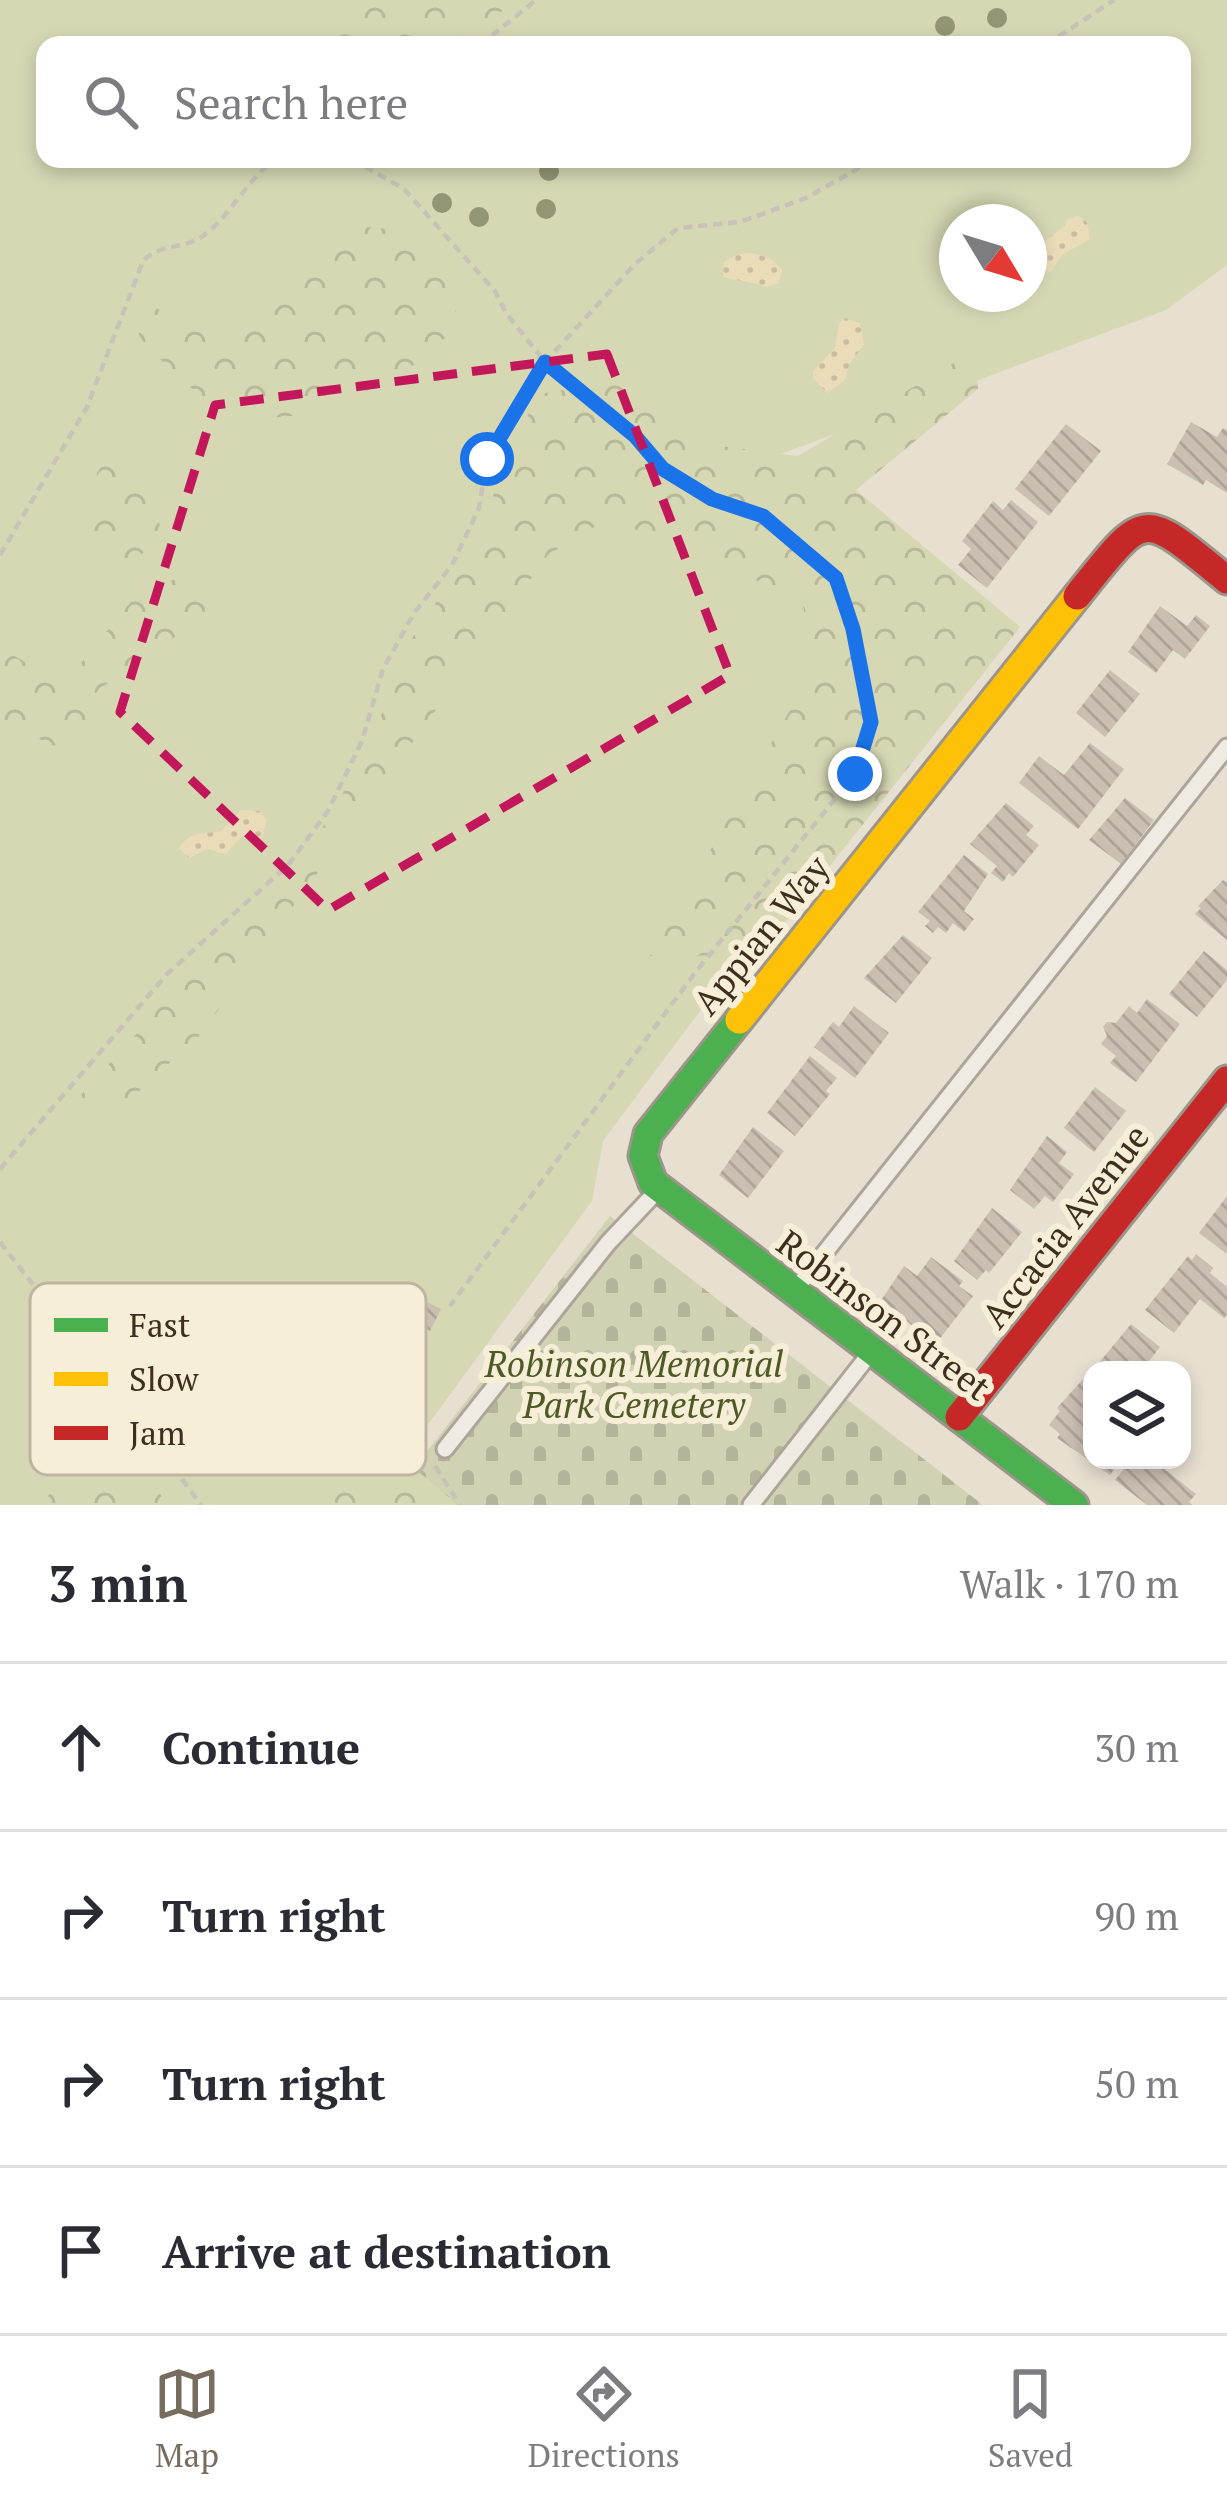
<!DOCTYPE html>
<meta charset="utf-8">
<style>
:root{--surface:#fff;--page:#f2f2f3;--text:#2b2b33;--muted:#7c7c81;--line:#e1e1e2;--accent:#786c5e}
body{margin:0;font-family:"PT Serif",serif;background:var(--page);color:var(--text)}
.controls{position:absolute;right:36px;bottom:36px;display:grid;overflow:hidden;border-radius:24px;box-shadow:0 6px 18px #0003}
.controls button{width:108px;height:108px;display:grid;place-items:center;padding:0;border:0;border-bottom:3px solid var(--line);background:var(--surface);color:var(--text);font:60px sans-serif}
.compass{position:absolute;left:939px;top:204px;width:108px;height:108px;border-radius:50%;background:var(--surface);box-shadow:0 6px 18px #0003;rotate:128deg}
.stop{position:absolute;width:36px;height:36px;margin:-27px;border:9px solid #1a73e8;border-radius:50%;background:#fff}
.stop.end{background:#1a73e8;border-color:#fff;box-shadow:0 3px 12px #0008}
.list{margin:0;padding:0;list-style:none}
h2{display:flex;justify-content:space-between;align-items:center;height:156px;margin:0;padding:0 48px;font-size:51px}
h2 small{font-size:39px;font-weight:400;color:var(--muted)}
.list li{display:grid;grid-template-columns:78px 1fr auto;gap:36px;align-items:center;box-sizing:border-box;height:168px;padding:0 48px;border-top:3px solid var(--line)}
.list b{display:block;font-size:45px;white-space:nowrap}
.list em{font-size:39px;font-style:normal;color:var(--muted)}
.icon{flex:none;width:66px;height:66px;fill:none;stroke:currentColor;stroke-width:2;stroke-linecap:round;stroke-linejoin:round}
.map{position:relative;flex:none;width:1227px;height:1505px;overflow:hidden}
.search{position:absolute;background:var(--surface);box-shadow:0 6px 18px #0003;left:36px;right:36px;top:36px;height:132px;display:flex;align-items:center;gap:30px;box-sizing:border-box;padding:0 42px;border-radius:24px;color:var(--muted);font-size:45px}
.sheet{height:828px;background:var(--surface)}
nav{display:flex;justify-content:space-around;align-items:center;box-sizing:border-box;height:168px;border-top:3px solid var(--line);background:var(--surface);font-size:33px;color:var(--muted)}
nav a{display:grid;justify-items:center;gap:6px}
nav .on{color:var(--accent)}
.map>svg:first-child{display:block}
.green{fill:#d6d7b3;fill-rule:evenodd}
.forest{fill:url(#forest-crowns)}
.sand{fill:url(#sand-dots)}
.cemetery{fill:url(#cemetery-stones)}
.building{fill:url(#building-back-hatch)}
.lines{fill:none;stroke-linecap:round;stroke-linejoin:round}
.lane-casing{stroke:#ada599;stroke-width:21}
.fast-casing{stroke:#9c958a;stroke-width:33}
.slow-casing{stroke:#9c958a;stroke-width:33}
.jam-casing{stroke:#9c958a;stroke-width:33}
.path{stroke:#c8c2b9;stroke-width:4.5;stroke-dasharray:9 6;stroke-linecap:butt}
.lane{stroke:#efebe3;stroke-width:15}
.fast{stroke:#4caf50;stroke-width:27}
.slow{stroke:#ffc107;stroke-width:27}
.jam{stroke:#c62828;stroke-width:27}
.tree{fill:#929673}
.route{stroke:#1a73e8;stroke-width:15}
.marked{fill:none;stroke:#c2185b;stroke-width:9;stroke-dasharray:24 15;stroke-linejoin:round}
.labels{text-anchor:middle;stroke-width:12;stroke-linejoin:round;paint-order:stroke}
.street-label{font-size:36px;fill:#3d2e20;stroke:#f7eed8}
.park-label{font-size:36px;font-style:italic;fill:#4d5a26;stroke:#f7eed8}
.key{fill:#f7eed8;stroke:#bfb4a1;stroke-width:3}
.key-label{font-size:33px;fill:#3d2e20}
</style>
<div class="map">
<svg width="1227" height="1505" viewBox="0 0 1227 1505">
<defs>
<pattern id="forest-crowns" width="20" height="18" patternUnits="userSpaceOnUse" patternTransform="scale(3)"><rect width="20" height="18" fill="#d6d7b3"/><path d="M2 6a3 3 0 1 1 6 0M12 15a3 3 0 1 1 6 0" fill="none" stroke="#b9b99a"/></pattern>
<pattern id="sand-dots" width="8" height="8" patternUnits="userSpaceOnUse" patternTransform="scale(3)"><rect width="8" height="8" fill="#eadcb9"/><path d="M2 2h.1M6 6h.1" fill="none" stroke="#cabd9f" stroke-width="1.8" stroke-linecap="round"/></pattern>
<pattern id="cemetery-stones" width="16" height="16" patternUnits="userSpaceOnUse" patternTransform="scale(3)"><rect width="16" height="16" fill="#d1d1b3"/><path d="M2 7V4a2 2 0 0 1 4 0v3zM10 15v-3a2 2 0 0 1 4 0v3z" fill="#b4b49a"/></pattern>
<pattern id="building-back-hatch" width="6" height="6" patternUnits="userSpaceOnUse" patternTransform="scale(3)"><rect width="6" height="6" fill="#cbbfb2"/><path d="M-1 5l2 2M0 0l6 6M5-1l2 2" fill="none" stroke="#afa499"/></pattern>
</defs>
<rect width="100%" height="100%" fill="#e7e0d1"/>
<path class="green" d="M0 0H1227V265L1166 310 781 454 951 675 603 1141 592 1201 385 1483 411 1505H0ZM45 45H1182V159H45ZM957 222H1029V294H957Z"/>
<path class="forest" d="M324 0H521L444 45H346L333 28Z
M367 227 414 232 439 247 453 268 460 299 446 337 417 363 327 413 266 418 217 408 176 376 140 338 135 316 154 306 188 330C217 327 254 318 276 296 283 290 287 281 294 274 317 255 342 241 367 227Z
M977 349 978 389 856 490 1020 627 759 955 650 956 814 668 802 600 609 518 548 555 200 1035 113 1115 71 1106 204 959 304 860 367 752 409 643 482 533 506 453 540 394 630 379 704 444 798 456Z
M119 461 154 502 162 534 140 556 105 564 52 520V507L87 509 100 493 97 473 104 463Z
M181 577 209 590 205 615C164 647 119 670 81 706L96 726 90 741 49 746 18 722 5 739V767L0 770V648L64 684 138 593Z
M214 1317 324 1411 423 1467 463 1505H338L182 1352Z
M107 1420 168 1505H41Z"/>
<path class="sand" d="M1078 216 1087 222 1090 239 1062 255 1051 272 1038 269 1033 250 1065 226 1068 219Z
M749 253C763 255 774 258 782 270L779 283 767 287C752 281 731 281 723 276L724 262 738 254Z
M846 318 860 324 864 344 849 365 845 380 828 393 813 379V371L835 348 839 323Z
M241 810 259 811 267 820 262 838 251 840 243 835 226 854 207 849 189 858 179 848C191 830 202 835 221 831Z"/>
<path class="cemetery" d="M610 1216 983 1505H458L414 1468Z"/>
<path class="building" d="M1191 422 1217 437 1223 428 1227 430V493L1206 480 1203 485 1167 464Z
M1066 424 1101 451 1049 516 1015 489Z
M1011 500 1038 522 987 588 958 565 971 549 962 541 993 501 1003 510Z
M1160 606 1187 626 1196 615 1210 626 1185 659 1173 650 1156 673 1128 652Z
M1110 670 1140 694 1105 737 1076 713Z
M1090 743 1124 769 1078 829 1019 783 1039 756 1064 775Z
M1125 798 1154 820 1121 864 1089 840Z
M1006 803 1034 826 1026 835 1039 845 1013 877 1009 873 1003 882 991 873 997 866 970 844Z
M964 855 988 874 964 911 974 919 964 932 953 923 946 933 938 927 933 933 925 926 930 921 918 912Z
M1223 880 1227 883V940L1195 914 1201 908 1198 906Z
M903 935 932 958 896 1003 864 978Z
M1204 951 1227 970V980L1197 1017 1169 994Z
M1147 999 1180 1024 1136 1082 1110 1063 1116 1056 1101 1044 1107 1036 1103 1027 1107 1022 1116 1023 1129 1006 1137 1013Z
M854 1006 889 1033 855 1078 814 1047 833 1022 839 1027Z
M810 1056 837 1078 826 1091 830 1094 795 1136 767 1113Z
M1095 1087 1126 1111 1094 1152 1064 1128Z
M753 1127 784 1151 748 1198 719 1175Z
M1047 1136 1067 1152 1059 1163 1074 1174 1053 1202 1045 1196 1034 1209 1010 1190Z
M1227 1196V1254L1199 1233Z
M992 1208 1022 1232 989 1273 986 1270 977 1280 954 1261Z
M1196 1254 1213 1268 1210 1273 1227 1287V1315L1224 1318 1200 1299 1174 1333 1145 1310 1188 1256 1192 1260Z
M931 1257 963 1281 959 1286 973 1296 938 1341 921 1328 918 1331 882 1299 904 1266 917 1276Z
M427 1302 441 1309 430 1331 416 1324Z
M1131 1324 1160 1347 1142 1370H1093Z
M1085 1377 1092 1382V1460H1121L1110 1475 1057 1438 1060 1434 1049 1425 1060 1411 1057 1408Z
M1131 1460H1153L1196 1494 1189 1502 1193 1505H1147L1115 1480Z"/>
<g class="lines">
<g class="lane-casing">
<path id="lane" d="M795 1290 1227 747
M445 1449 608 1243 656 1192
M751 1505 868 1356"/>
</g>
<g class="fast-casing">
<path id="fast" d="M739 1020 648 1134 643 1156 653 1183 1074 1505"/>
</g>
<g class="slow-casing">
<path id="slow" d="M739 1020 1077 596"/>
</g>
<g class="jam-casing">
<path id="jam" d="M1077 596C1146 510 1140 508 1227 580
M959 1417 1227 1080"/>
</g>
<path class="path" d="M480 45 536 0
M1046 45 1114 0
M352 159 404 189 495 291 506 313 545 362 635 437 663 469 712 499 763 516 836 577 853 629 871 722 855 774 694 974 450 1306
M0 555 87 407 143 261C158 244 185 249 203 236 231 215 247 180 275 159
M0 1169 167 974 288 865 328 811 362 741 383 669 414 613 452 565 479 508 487 459 545 362 635 264 678 228 740 222 806 198 875 159
M0 1242 45 1300 119 1381 144 1427 201 1505
M435 1466 460 1505"/>
<use href="#lane" class="lane"/>
<use href="#fast" class="fast"/>
<use href="#slow" class="slow"/>
<use href="#jam" class="jam"/>
</g>
<g class="tree">
<circle cx="997" cy="18" r="10"/>
<circle cx="945" cy="26" r="10"/>
<circle cx="549" cy="171" r="10"/>
<circle cx="442" cy="203" r="10"/>
<circle cx="546" cy="209" r="10"/>
<circle cx="479" cy="217" r="10"/>
</g>
<g class="lines">
<path class="route" d="M487 459 545 362 635 436 663 469 712 499 763 516 836 578 853 629 871 722 855 774"/>
</g>
<path class="marked" d="M607 354 730 675 328 910 120 712 215 405Z"/>
<g class="labels">
<g class="street-label">
<text transform="translate(761 935) rotate(-51)" y="13">Appian Way</text>
<text transform="translate(1065 1226) rotate(-52)" y="13">Accacia Avenue</text>
<text transform="translate(884 1315) rotate(37)" y="13">Robinson Street</text>
</g>
<g class="park-label">
<text x="634" y="1377">Robinson Memorial<tspan x="634" dy="41">Park Cemetery</tspan></text>
</g>
</g>
<rect x="30" y="1283" width="396" height="192" rx="18" class="key"/>
<rect x="54" y="1318" width="54" height="14" fill="#4caf50"/>
<rect x="54" y="1372" width="54" height="14" fill="#ffc107"/>
<rect x="54" y="1426" width="54" height="14" fill="#c62828"/>
<g class="key-label">
<text x="129" y="1337">Fast</text>
<text x="129" y="1391">Slow</text>
<text x="129" y="1445">Jam</text>
</g>
</svg>
<div class="controls">
<button><svg class="icon" aria-label="layers" viewBox="0 0 24 24"><path d="M12 4l9 5-9 5-9-5zM3 14l9 5 9-5"/></svg></button>
</div>
<svg class="compass" viewBox="-18 -18 36 36"><path d="M0-13l5 13h-10z" fill="#e53935"/><path d="M0 13l5-13h-10z" fill="#7c7c81"/></svg>
<div class="stop" style="left:487px;top:459px"></div>
<div class="stop end" style="left:855px;top:774px"></div>
<div class="search"><svg class="icon" aria-label="search" viewBox="0 0 24 24"><circle cx="10" cy="10" r="6"/><path d="M15 15l6 6"/></svg>Search here</div>
</div>
<section class="sheet">
<h2>3 min<small>Walk · 170 m</small></h2>
<ul class="list">
<li><svg class="icon" aria-label="ahead" viewBox="0 0 24 24"><path d="M12 20V5M6 11l6-6 6 6"/></svg><div><b>Continue</b></div><em>30 m</em></li>
<li><svg class="icon" aria-label="right" viewBox="0 0 24 24"><path d="M7 20v-9h11M14 6l5 5-5 5"/></svg><div><b>Turn right</b></div><em>90 m</em></li>
<li><svg class="icon" aria-label="right" viewBox="0 0 24 24"><path d="M7 20v-9h11M14 6l5 5-5 5"/></svg><div><b>Turn right</b></div><em>50 m</em></li>
<li><svg class="icon" aria-label="arrive" viewBox="0 0 24 24"><path d="M6 21V4h12l-3 4 3 4H6"/></svg><div><b>Arrive at destination</b></div></li>
</ul>
</section>
<nav>
<a class="on"><svg class="icon" aria-label="map" viewBox="0 0 24 24"><path d="M3 6l6-2 6 2 6-2v14l-6 2-6-2-6 2zM9 4v14M15 6v14"/></svg>Map</a>
<a><svg class="icon" aria-label="directions" viewBox="0 0 24 24"><path d="M12 3l9 9-9 9-9-9zM9 14v-3h6M13 9l2 2-2 2"/></svg>Directions</a>
<a><svg class="icon" aria-label="saved" viewBox="0 0 24 24"><path d="M7 4h10v16l-5-4-5 4z"/></svg>Saved</a>
</nav>
